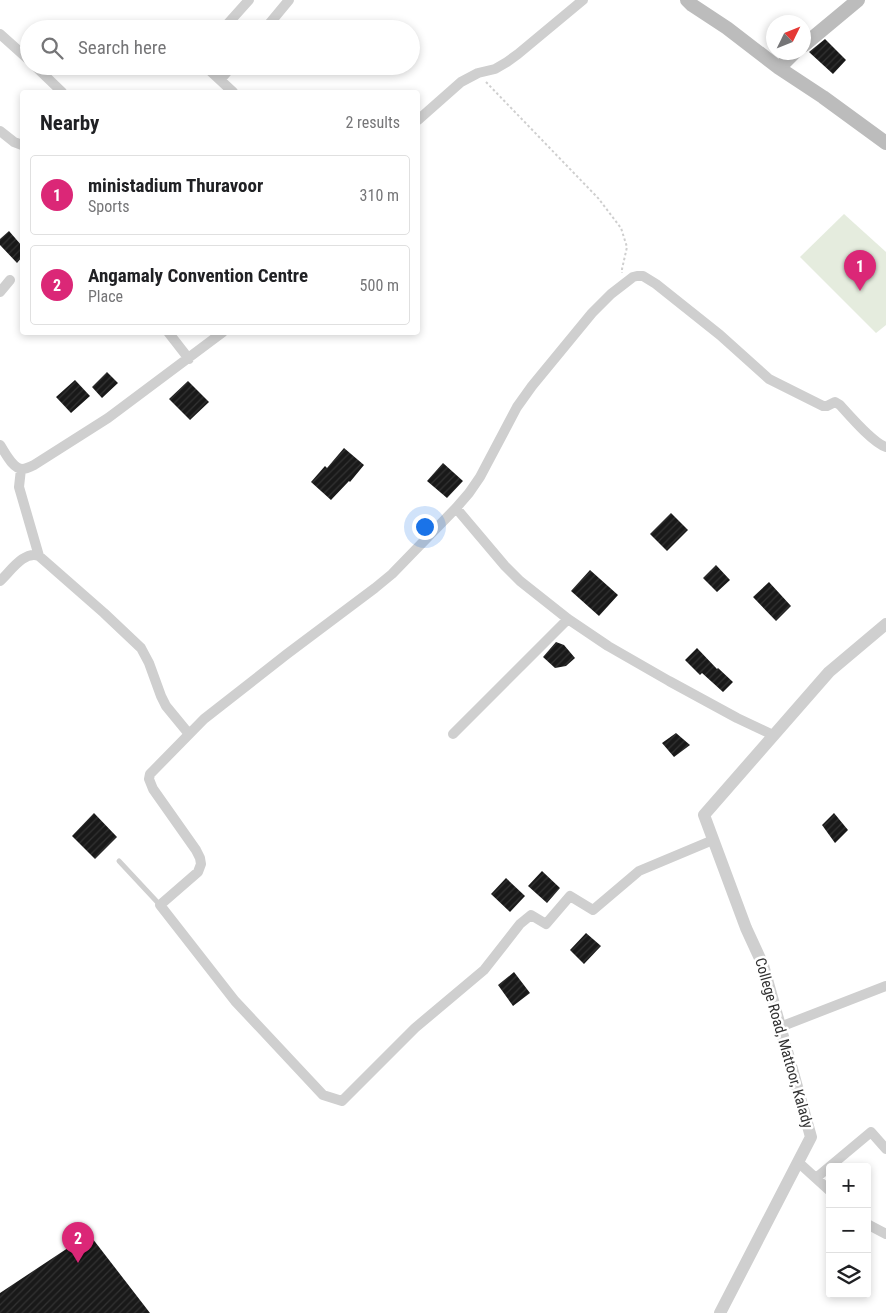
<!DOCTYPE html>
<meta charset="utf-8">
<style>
:root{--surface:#fff;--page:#f6f6f6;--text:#202124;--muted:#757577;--line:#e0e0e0;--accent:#db2777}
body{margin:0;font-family:"Roboto Condensed",sans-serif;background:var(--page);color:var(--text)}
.controls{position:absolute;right:15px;bottom:15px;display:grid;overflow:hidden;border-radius:5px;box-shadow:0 2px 8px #0003}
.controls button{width:45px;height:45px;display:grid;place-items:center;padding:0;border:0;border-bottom:1px solid var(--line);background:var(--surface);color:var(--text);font:25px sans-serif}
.compass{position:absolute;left:766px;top:15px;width:45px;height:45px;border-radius:50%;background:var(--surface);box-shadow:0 2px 8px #0003;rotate:47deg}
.you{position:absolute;left:424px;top:526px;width:18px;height:18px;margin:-12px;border:4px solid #fff;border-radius:50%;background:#1a73e8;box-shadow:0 0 0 8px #1a73e833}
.badge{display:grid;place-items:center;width:32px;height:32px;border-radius:50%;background:var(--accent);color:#fff;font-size:16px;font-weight:700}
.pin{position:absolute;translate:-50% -41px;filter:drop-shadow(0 1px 2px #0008)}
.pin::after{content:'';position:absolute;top:26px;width:18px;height:15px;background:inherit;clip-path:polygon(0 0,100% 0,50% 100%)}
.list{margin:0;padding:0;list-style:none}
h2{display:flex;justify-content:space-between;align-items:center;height:65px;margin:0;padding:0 20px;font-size:21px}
h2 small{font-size:16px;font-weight:400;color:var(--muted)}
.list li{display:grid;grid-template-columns:32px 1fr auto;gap:15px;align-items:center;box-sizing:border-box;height:80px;margin:0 10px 10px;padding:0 10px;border:1px solid var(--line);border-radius:5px}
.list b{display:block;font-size:19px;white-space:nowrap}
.list p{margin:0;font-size:16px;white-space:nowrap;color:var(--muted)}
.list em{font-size:16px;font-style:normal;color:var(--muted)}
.icon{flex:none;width:28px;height:28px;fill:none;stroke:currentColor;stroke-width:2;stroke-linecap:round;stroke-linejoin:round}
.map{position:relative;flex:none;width:886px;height:1313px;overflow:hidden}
.search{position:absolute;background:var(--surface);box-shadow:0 2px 8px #0003;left:20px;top:20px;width:400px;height:55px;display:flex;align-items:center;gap:12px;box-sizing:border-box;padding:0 18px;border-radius:28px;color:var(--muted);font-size:19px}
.panel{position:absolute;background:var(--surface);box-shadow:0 2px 8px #0003;left:20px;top:90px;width:400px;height:245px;border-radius:5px}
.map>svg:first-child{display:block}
.grass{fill:#e5ecde}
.building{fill:url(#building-hatch)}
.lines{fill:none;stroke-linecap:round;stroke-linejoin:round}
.path{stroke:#cfcfcf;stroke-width:2;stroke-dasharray:2.5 2.5;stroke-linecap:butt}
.service{stroke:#cfcfcf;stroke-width:5}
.minor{stroke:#cfcfcf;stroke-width:10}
.tertiary{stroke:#cfcfcf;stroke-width:12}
.secondary{stroke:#bcbcbc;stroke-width:14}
.labels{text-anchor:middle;stroke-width:5;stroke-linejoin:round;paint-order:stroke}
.street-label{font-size:15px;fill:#323232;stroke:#fff}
</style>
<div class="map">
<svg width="886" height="1313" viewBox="0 0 886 1313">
<defs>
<pattern id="building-hatch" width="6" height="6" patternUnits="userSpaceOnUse" patternTransform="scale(1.25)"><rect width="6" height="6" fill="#191919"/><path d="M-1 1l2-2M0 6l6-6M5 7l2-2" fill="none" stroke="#323232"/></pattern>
</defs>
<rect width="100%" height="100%" fill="#fff"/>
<path class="grass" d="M844 214 886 252V325L876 333 800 257Z"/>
<path class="building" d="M825 39 846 60 833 74 809 52Z
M9 231 22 246V257L17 263 0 245V239Z
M107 372 118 383 102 398 92 387Z
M75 380 90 396 71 413 56 397Z
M188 381 209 402 190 420 169 399Z
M344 448 364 465 350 482 349 481 331 500 311 482 325 466 327 468Z
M443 463 463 481 447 498 427 481Z
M671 513 688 530 667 551 650 534Z
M716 565 730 580 717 592 703 578Z
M590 570 618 595 599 616 571 591Z
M769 582 791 606 776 621 753 597Z
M556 642 564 645 575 658 566 666 555 668 543 657Z
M697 648 717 669 718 668 733 682 723 692 702 673 700 675 685 660Z
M676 733 690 745 674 757 662 743Z
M94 813 117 837 95 859 72 836Z
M834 813 848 830 835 843 822 825Z
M542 871 560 888 547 903 528 886Z
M506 878 525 896 510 912 491 894Z
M586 933 601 946 584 964 570 950Z
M514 972 530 993 513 1006 498 985Z
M89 1234 150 1313H0V1293Z"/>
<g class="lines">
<path class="path" d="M486 82 598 198 621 228 627 247 622 269V273"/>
<path class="service" d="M119 861 160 905"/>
<path class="minor" d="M223 29 249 0
M265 29 289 0
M0 34 29 60
M35 66 62 92
M205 66 233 92
M220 80 232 66
M418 120 461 82 478 73 495 69 507 62 518 54 583 0
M0 131 14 142 22 145
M0 292 10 280
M168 332 189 359
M0 445C5 452 12 468 22 469 26 469 30 467 34 465L108 418 223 332
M21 469 19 487 39 556
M456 508 505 566 520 581 568 619 608 646 669 681 737 718 773 735
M0 581C10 572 24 550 39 556L104 613 141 648 149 663 161 696 166 706 189 734
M453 734 568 619
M713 840 639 871 593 910 570 896 546 924 531 915 520 924 484 970 415 1028 342 1101 323 1095 235 1001 160 905 198 872 201 864 200 858 196 850 153 789 149 779 150 774 153 771 204 719 287 654 375 588 392 574 456 508 469 493 480 477 517 407 532 386 592 313 611 294 633 277 637 276H643L656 284 720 335 769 379 823 406H827L835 402 840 405C850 416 873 443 886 447
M780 1027 886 986
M798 1162 830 1191
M816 1178 871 1132 886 1149
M867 1224 886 1234"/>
<path class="tertiary" d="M720 1313 811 1137 763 965 746 928 704 815 829 672 886 624"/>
<path class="secondary" d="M687 0 692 5 727 28 779 68 823 97 886 143
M804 45 858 0
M779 68 795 52"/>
</g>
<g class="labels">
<g class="street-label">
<text transform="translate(784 1043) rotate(74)" y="5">College Road, Mattoor, Kalady</text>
</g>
</g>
</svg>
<div class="controls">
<button>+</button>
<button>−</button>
<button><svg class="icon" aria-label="layers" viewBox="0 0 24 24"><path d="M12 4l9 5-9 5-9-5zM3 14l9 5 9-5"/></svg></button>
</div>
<svg class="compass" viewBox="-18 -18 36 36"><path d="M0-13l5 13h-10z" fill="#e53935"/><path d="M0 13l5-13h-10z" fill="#757577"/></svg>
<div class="you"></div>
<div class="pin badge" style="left:860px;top:291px">1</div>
<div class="pin badge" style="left:78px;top:1263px">2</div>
<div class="search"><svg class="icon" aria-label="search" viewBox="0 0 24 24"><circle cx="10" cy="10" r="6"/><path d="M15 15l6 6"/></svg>Search here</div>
<section class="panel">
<h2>Nearby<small>2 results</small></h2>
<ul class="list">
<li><span class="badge">1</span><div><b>ministadium Thuravoor</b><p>Sports</p></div><em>310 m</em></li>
<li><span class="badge">2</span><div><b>Angamaly Convention Centre</b><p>Place</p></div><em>500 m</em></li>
</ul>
</section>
</div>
